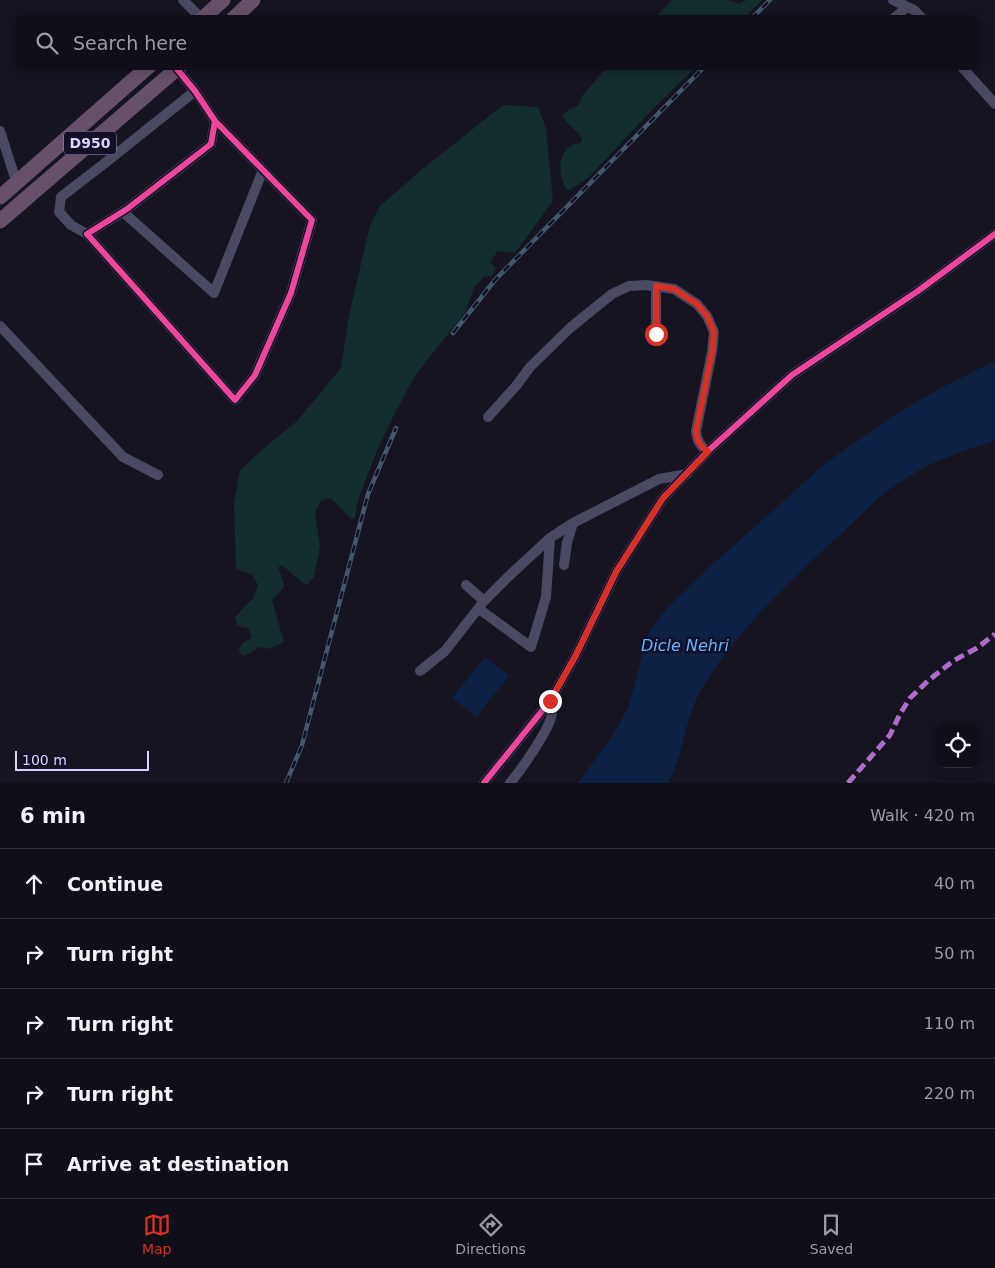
<!DOCTYPE html>
<meta charset="utf-8">
<style>
:root{--surface:#100f19;--page:#191822;--text:#f1f3f6;--muted:#9c9ca2;--line:#302f38;--accent:#d93025}
body{margin:0;font-family:"DejaVu Sans",sans-serif;background:var(--page);color:var(--text)}
.controls{position:absolute;right:15px;bottom:15px;display:grid;overflow:hidden;border-radius:10px;box-shadow:0 2px 12px #0003}
.controls button{width:45px;height:45px;display:grid;place-items:center;padding:0;border:0;border-bottom:1px solid var(--line);background:var(--surface);color:var(--text);font:25px sans-serif}
.scale{position:absolute;left:15px;bottom:12px;width:134px;box-sizing:border-box;padding-left:5px;border:2px solid #d9d4ff;border-top:0;font-size:14px;line-height:18px;white-space:nowrap;color:#d9d4ff;-webkit-text-stroke:4px #130f26;paint-order:stroke}
.stop{position:absolute;width:15px;height:15px;margin:-11px;border:4px solid #d93025;border-radius:50%;background:#fff}
.stop.end{background:#d93025;border-color:#fff;box-shadow:0 1px 5px #0008}
.list{margin:0;padding:0;list-style:none}
h2{display:flex;justify-content:space-between;align-items:center;height:65px;margin:0;padding:0 20px;font-size:21px}
h2 small{font-size:16px;font-weight:400;color:var(--muted)}
.list li{display:grid;grid-template-columns:32px 1fr auto;gap:15px;align-items:center;box-sizing:border-box;height:70px;padding:0 20px;border-top:1px solid var(--line)}
.list b{display:block;font-size:19px;white-space:nowrap}
.list em{font-size:16px;font-style:normal;color:var(--muted)}
.icon{flex:none;width:28px;height:28px;fill:none;stroke:currentColor;stroke-width:2;stroke-linecap:round;stroke-linejoin:round}
.map{position:relative;flex:none;width:995px;height:783px;overflow:hidden}
.search{position:absolute;background:var(--surface);box-shadow:0 2px 12px #0003;left:15px;right:15px;top:15px;height:55px;display:flex;align-items:center;gap:12px;box-sizing:border-box;padding:0 18px;border-radius:10px;color:var(--muted);font-size:19px}
.sheet{height:415px;background:var(--surface)}
nav{display:flex;justify-content:space-around;align-items:center;box-sizing:border-box;height:70px;border-top:1px solid var(--line);background:var(--surface);font-size:14px;color:var(--muted)}
nav a{display:grid;justify-items:center;gap:2px}
nav .on{color:var(--accent)}
.map>svg:first-child{display:block}
.green{fill:#132c2d}
.water{fill:#0d2144}
.lines{fill:none;stroke-linecap:round;stroke-linejoin:round}
.minor{stroke:#4a4962;stroke-width:10}
.highway{stroke:#67516a;stroke-width:15}
.rail-casing{stroke:#43596b;stroke-width:4.5}
.rail{stroke:#130f26;stroke-width:2.5;stroke-dasharray:8;stroke-linecap:butt}
.quiet{stroke:#b06ccc;stroke-width:5;stroke-dasharray:10 5;stroke-linecap:butt}
.cycleway-casing{stroke:#130f26;stroke-width:9}
.cycleway{stroke:#ed469a;stroke-width:6}
.route{stroke:#d93025;stroke-width:6}
.labels{text-anchor:middle;stroke-width:5;stroke-linejoin:round;paint-order:stroke}
.shield{fill:#130f26;stroke:#9e99be;stroke-width:1}
.shield-label{font-size:14px;font-weight:bold;fill:#d9d4ff}
.water-label{font-size:16px;font-style:italic;fill:#62b6ff;stroke:#130f26}
</style>
<div class="map">
<svg width="995" height="783" viewBox="0 0 995 783">
<rect width="100%" height="100%" fill="#161421"/>
<path class="green" d="M672 0H728L739 4 747 0H762L744 19H654Z
M608 66H697L650 112 588 178 568 191C556 177 557 145 580 143L582 139C576 128 569 128 562 115L570 109 578 106 582 96Z
M503 105 538 107 546 128 553 201 515 253 498 251 490 262 496 269 492 276 484 277 475 286 465 313 416 374 395 413 378 448 358 500 355 518 351 519 331 498 322 500 315 512 320 546 317 562 314 577 307 585C297 580 290 570 280 565L278 569C288 590 285 585 272 600L284 642 269 649 260 647 244 656 238 651 243 643 252 638 248 628 237 626 235 617 254 597 258 585 252 575 236 569 234 504 240 470 263 449 297 421 341 368 348 320 370 225 380 206 420 171Z"/>
<path class="water" d="M995 361V441C962 451 934 460 905 479 881 493 862 514 842 533 793 578 731 635 699 694 684 722 684 755 668 783H578L611 738 628 708 649 632 668 607 702 574 827 462 892 417 937 390Z
M485 657 509 676 476 717 452 698Z"/>
<g class="lines">
<path class="minor" d="M183 0 202 19
M893 0 914 10 923 19
M893 19 907 7
M961 66 995 104
M177 69 195 91 215 121 312 220 291 293 255 375 235 400 87 234 127 209 211 144 215 121
M0 131 17 184
M123 212 214 293 263 170
M87 234 71 225 59 212 61 197 105 163 195 91
M0 326 123 457 158 475
M656 334V286
M488 417 516 386 530 367 570 328 612 294 629 286 646 285 674 289 697 304 707 316 714 332 712 352 696 431C697 441 700 446 708 451
M564 565 567 543 573 523
M466 585 484 601
M479 609 531 647 546 597 550 538
M420 671 445 651 484 601 509 576 550 538 573 523 659 479 687 474
M484 783 550 701 576 655 616 572 663 498 708 451 792 375 918 291 995 234
M510 783C520 771 551 728 552 713 552 709 551 705 550 701"/>
<path class="highway" d="M202 19 223 0
M233 19 253 0
M0 197 149 66
M0 221 180 66"/>
<g class="rail-casing">
<path id="rail" d="M751 19 770 0
M453 333 495 280 705 66
M286 783 302 745 368 494 396 428"/>
</g>
<use href="#rail" class="rail"/>
<path class="quiet" d="M848 783 890 735 900 714 910 698 929 680 953 661 977 648 995 634"/>
<g class="cycleway-casing">
<path id="cycleway" d="M177 69 195 91 215 121 312 220 291 293 255 375 235 400 87 234 127 209 211 144 215 121
M484 783 550 701 576 655 616 572 663 498 708 451 792 375 918 291 995 234"/>
</g>
<use href="#cycleway" class="cycleway"/>
</g>
<g class="lines">
<path class="route" d="M550 701 576 655 616 572 663 498 708 452C700 446 697 441 696 431L712 352 714 332 707 316 697 304 674 289 656 286V334"/>
</g>
<g class="labels">
<rect class="shield" x="64" y="131.5" width="52" height="23" rx="4"/>
<g class="shield-label">
<text x="90" y="148">D950</text>
</g>
<g class="water-label">
<text x="685" y="651">Dicle Nehri</text>
</g>
</g>
</svg>
<div class="controls">
<button><svg class="icon" aria-label="locate" viewBox="0 0 24 24"><circle cx="12" cy="12" r="6"/><path d="M12 2v4M12 18v4M2 12h4M18 12h4"/></svg></button>
</div>
<div class="scale">100 m</div>
<div class="stop" style="left:656px;top:334px"></div>
<div class="stop end" style="left:550px;top:701px"></div>
<div class="search"><svg class="icon" aria-label="search" viewBox="0 0 24 24"><circle cx="10" cy="10" r="6"/><path d="M15 15l6 6"/></svg>Search here</div>
</div>
<section class="sheet">
<h2>6 min<small>Walk · 420 m</small></h2>
<ul class="list">
<li><svg class="icon" aria-label="ahead" viewBox="0 0 24 24"><path d="M12 20V5M6 11l6-6 6 6"/></svg><div><b>Continue</b></div><em>40 m</em></li>
<li><svg class="icon" aria-label="right" viewBox="0 0 24 24"><path d="M7 20v-9h11M14 6l5 5-5 5"/></svg><div><b>Turn right</b></div><em>50 m</em></li>
<li><svg class="icon" aria-label="right" viewBox="0 0 24 24"><path d="M7 20v-9h11M14 6l5 5-5 5"/></svg><div><b>Turn right</b></div><em>110 m</em></li>
<li><svg class="icon" aria-label="right" viewBox="0 0 24 24"><path d="M7 20v-9h11M14 6l5 5-5 5"/></svg><div><b>Turn right</b></div><em>220 m</em></li>
<li><svg class="icon" aria-label="arrive" viewBox="0 0 24 24"><path d="M6 21V4h12l-3 4 3 4H6"/></svg><div><b>Arrive at destination</b></div></li>
</ul>
</section>
<nav>
<a class="on"><svg class="icon" aria-label="map" viewBox="0 0 24 24"><path d="M3 6l6-2 6 2 6-2v14l-6 2-6-2-6 2zM9 4v14M15 6v14"/></svg>Map</a>
<a><svg class="icon" aria-label="directions" viewBox="0 0 24 24"><path d="M12 3l9 9-9 9-9-9zM9 14v-3h6M13 9l2 2-2 2"/></svg>Directions</a>
<a><svg class="icon" aria-label="saved" viewBox="0 0 24 24"><path d="M7 4h10v16l-5-4-5 4z"/></svg>Saved</a>
</nav>
